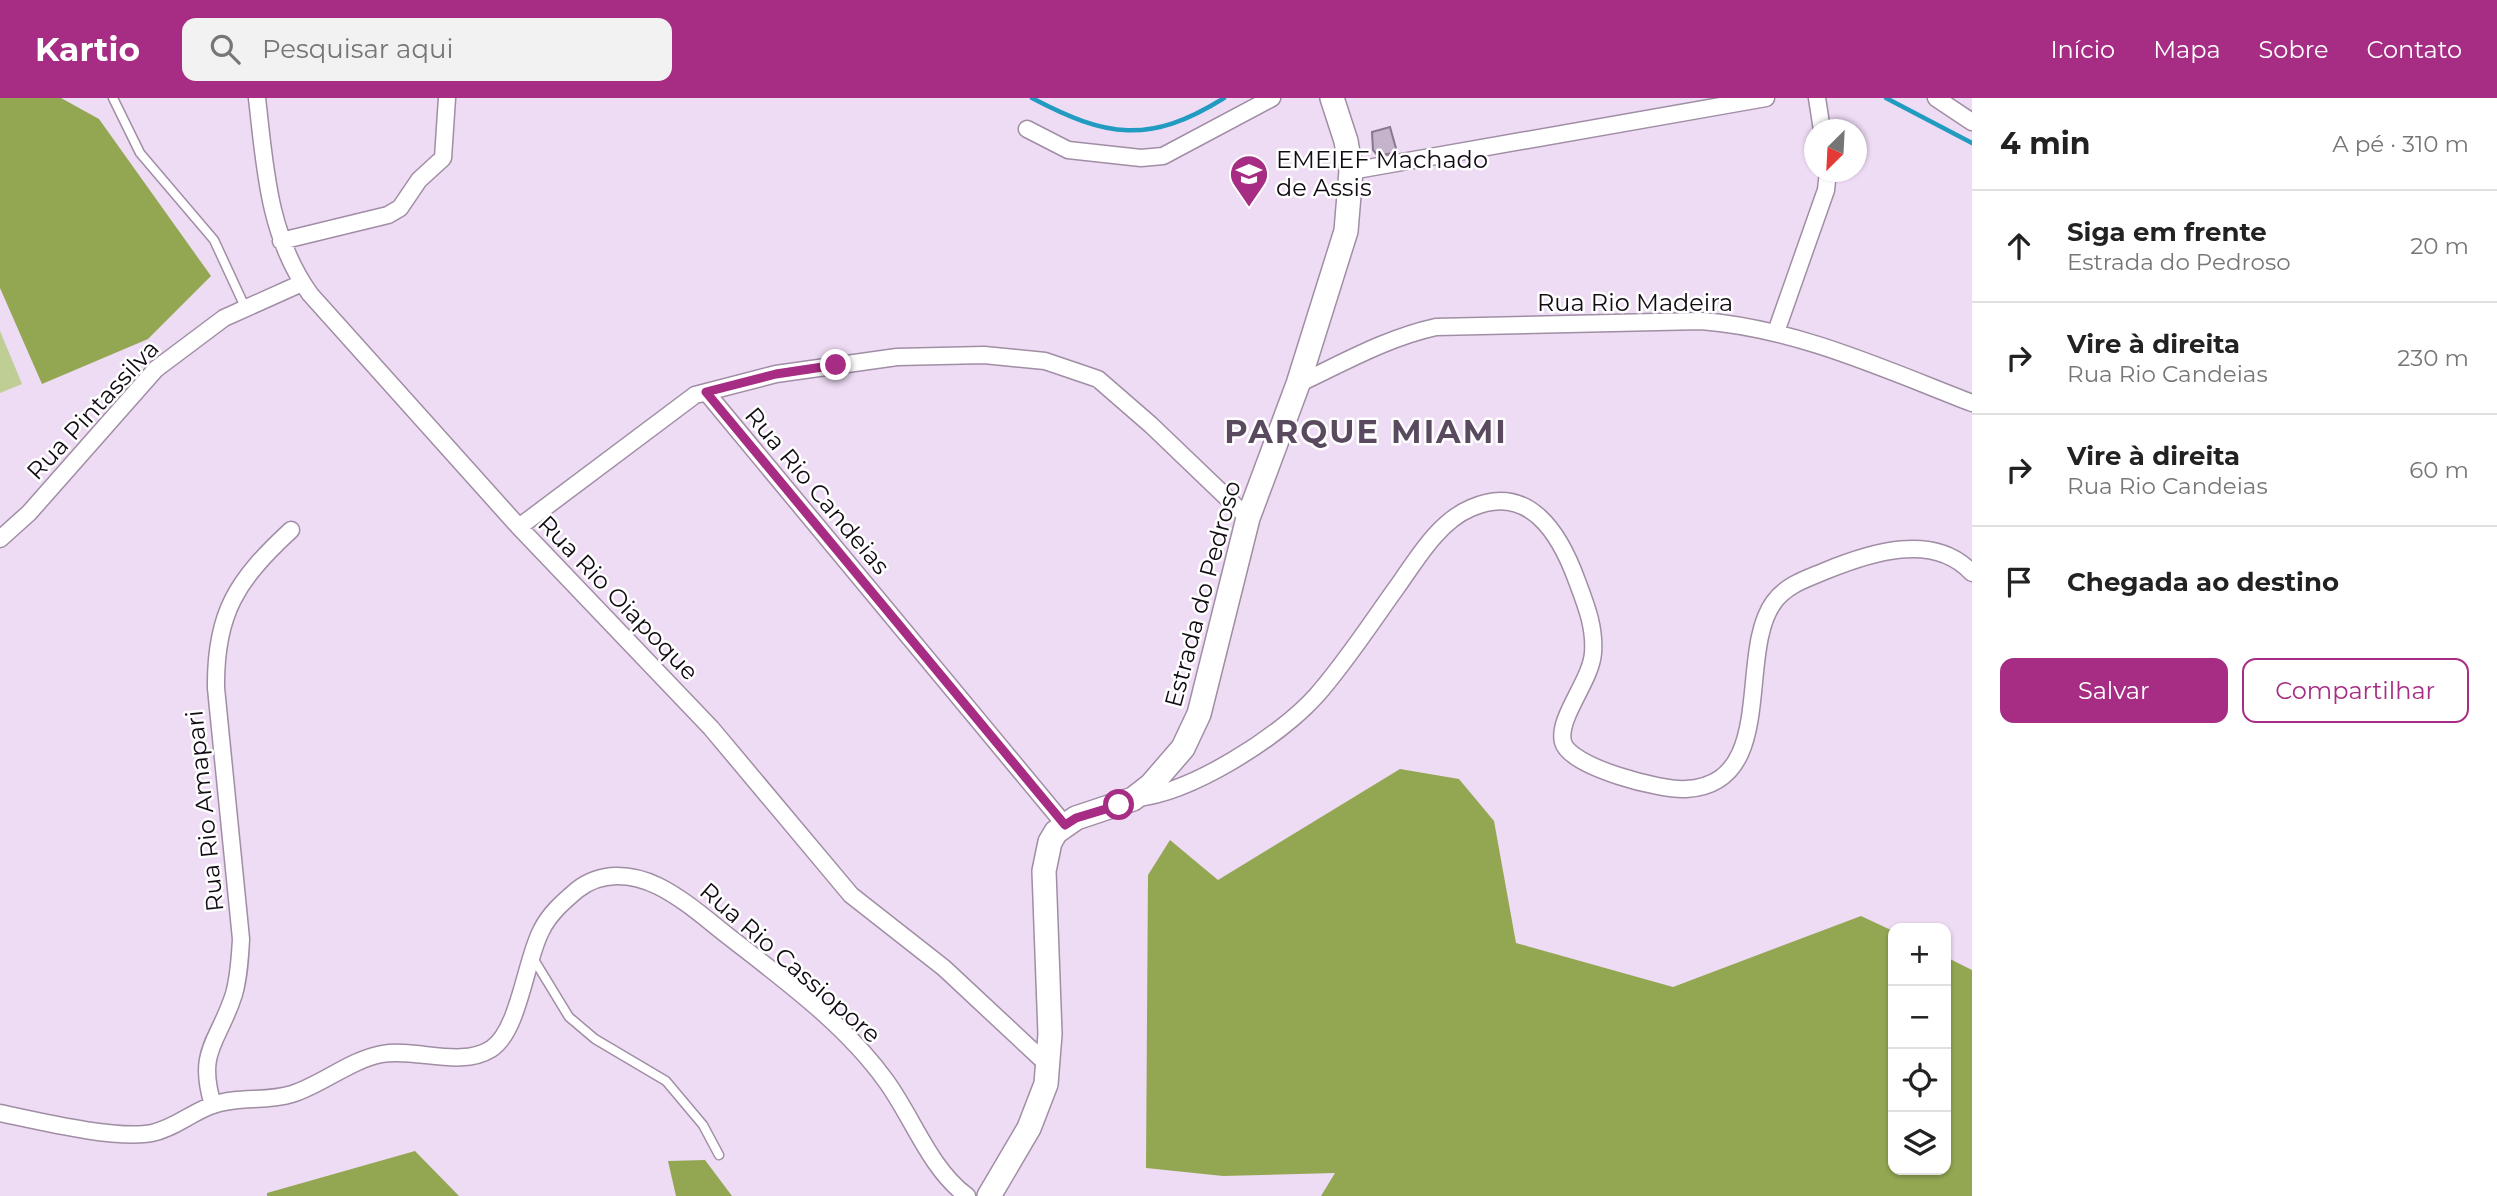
<!DOCTYPE html>
<html lang="pt">
<meta charset="utf-8">
<style>
:root{--surface:#fff;--page:#f2f2f2;--text:#222;--muted:#767676;--line:#e0e0e0;--accent:#a62d83}
body{margin:0;font-family:Montserrat,sans-serif;background:var(--page);color:var(--text)}
.controls{position:absolute;right:21px;bottom:21px;display:grid;overflow:hidden;border-radius:14px;box-shadow:0 2px 5px #0004}
.controls button{width:63px;height:63px;display:grid;place-items:center;padding:0;border:0;border-bottom:2px solid var(--line);background:var(--surface);color:var(--text);font:35px sans-serif}
.compass{position:absolute;left:1804px;top:21px;width:63px;height:63px;border-radius:50%;background:var(--surface);box-shadow:0 2px 5px #0004;rotate:204deg}
.stop{position:absolute;width:21px;height:21px;margin:-16px;border:5px solid #a62d83;border-radius:50%;background:#fff}
.stop.end{background:#a62d83;border-color:#fff;box-shadow:0 2px 7px #0008}
.list{margin:0;padding:0;list-style:none}
h2{display:flex;justify-content:space-between;align-items:center;height:91px;margin:0;padding:0 28px;font-size:30px}
h2 small{font-size:23px;font-weight:400;color:var(--muted)}
.list li{display:grid;grid-template-columns:46px 1fr auto;gap:21px;align-items:center;box-sizing:border-box;height:112px;padding:0 28px;border-top:2px solid var(--line)}
.list b{display:block;font-size:26px;white-space:nowrap}
.list p{margin:0;font-size:23px;white-space:nowrap;color:var(--muted)}
.list em{font-size:23px;font-style:normal;color:var(--muted)}
.actions{display:flex;gap:14px;padding:21px 28px}
.actions a{flex:1;padding:16px 0;border:2px solid var(--accent);border-radius:14px;text-align:center;font-size:24px;color:var(--accent)}
.actions .main{background:var(--accent);color:#fff}
.icon{flex:none;width:38px;height:38px;fill:none;stroke:currentColor;stroke-width:2;stroke-linecap:round;stroke-linejoin:round}
.map{position:relative;flex:none;width:1972px;height:1098px;overflow:hidden}
header{display:flex;align-items:center;gap:42px;box-sizing:border-box;height:98px;padding:0 35px;background:var(--accent);color:#fff}
header strong{font-size:33px}
nav{display:flex;gap:38px;margin-inline-start:auto;font-size:24px}
.search{width:490px;height:63px;background:var(--page);display:flex;align-items:center;gap:18px;box-sizing:border-box;padding:0 24px;border-radius:14px;color:var(--muted);font-size:26px}
main{display:flex}
aside{flex:1;background:var(--surface)}
.map>svg:first-child{display:block}
.green{fill:#bece95}
.forest{fill:#93a753}
.lines{fill:none;stroke-linecap:round;stroke-linejoin:round}
.stream{stroke:#229bc0;stroke-width:4.5}
.building{fill:#c5b2cb;stroke:#88778d;stroke-width:2}
.service-casing{stroke:#a08ea5;stroke-width:11}
.minor-casing{stroke:#a08ea5;stroke-width:19}
.secondary-casing{stroke:#a08ea5;stroke-width:26}
.service{stroke:#fff;stroke-width:8}
.minor{stroke:#fff;stroke-width:16}
.secondary{stroke:#fff;stroke-width:23}
.route{stroke:#a62d83;stroke-width:9}
.labels{text-anchor:middle;stroke-width:5;stroke-linejoin:round;paint-order:stroke}
.poi-label{font-size:24px;fill:#120b13;stroke:#fff;text-anchor:start}
.street-label{font-size:24px;fill:#120b13;stroke:#fff}
.district-label{font-size:32px;font-weight:bold;letter-spacing:2px;fill:#5a4a5f;stroke:#fff}
</style>
<header>
<strong>Kartio</strong>
<div class="search"><svg class="icon" aria-label="search" viewBox="0 0 24 24"><circle cx="10" cy="10" r="6"/><path d="M15 15l6 6"/></svg>Pesquisar aqui</div>
<nav><a>Início</a><a>Mapa</a><a>Sobre</a><a>Contato</a></nav>
</header>
<main>
<div class="map">
<svg width="1972" height="1098" viewBox="0 0 1972 1098">
<rect width="100%" height="100%" fill="#eedbf4"/>
<path class="green" d="M0 233 22 286 0 295Z"/>
<path class="forest" d="M0 0H61L99 21 211 178 148 241 42 286 0 190Z
M1400 671 1459 681 1494 723 1516 845 1673 889 1861 818 1893 833V1072H1946V859L1972 872V1098H1321L1335 1075 1223 1078 1146 1070 1148 777 1170 742 1218 782Z
M415 1053 459 1098H267V1095Z
M705 1062 732 1098H676L668 1063Z"/>
<g class="lines">
<path class="stream" d="M1032 0C1106 39 1149 47 1224 0
M1886 0 1972 45"/>
</g>
<path class="building" d="M1390 29 1397 54 1378 58 1373 52 1372 34Z"/>
<g class="lines">
<g class="service-casing">
<path id="service" d="M113 0 140 55 214 142 245 209
M533 860 569 919 595 941 666 983 703 1027 719 1057"/>
</g>
<g class="minor-casing">
<path id="minor" d="M257 0C265 69 268 137 310 196L519 429 711 630 851 797 944 870 1049 968
M1817 0 1822 32
M1936 0 1972 24
M1027 31 1068 52 1141 60 1163 58 1272 0
M1351 73 1766 0
M281 143 388 117 400 110 419 82 443 60 447 0
M1776 234 1826 92 1828 74
M1298 286C1343 265 1386 240 1436 229L1701 223C1795 230 1884 271 1972 305
M706 294 1065 727
M519 429 695 297 776 276 897 259 984 257 1045 263 1098 281 1151 327 1248 420
M0 441 29 415 156 271 224 220 302 185
M1136 700C1191 695 1279 639 1316 598 1346 564 1371 525 1397 489 1417 461 1438 424 1471 410 1529 384 1560 436 1577 483 1586 507 1595 529 1593 555 1591 583 1557 620 1563 644 1569 669 1662 693 1686 691 1779 686 1736 555 1774 504 1786 487 1806 481 1825 473 1869 455 1934 433 1972 475
M213 1007C196 952 219 944 234 896 239 878 240 860 241 841L216 590C215 515 237 482 291 432
M0 1015C38 1023 116 1042 152 1035 175 1030 192 1014 213 1007 238 998 267 1004 292 996 323 986 350 962 382 956 416 950 461 970 491 951 519 933 525 864 541 833 549 816 563 804 577 792 601 773 631 775 658 788 684 801 705 820 728 838 783 881 845 926 886 983 913 1020 930 1071 967 1098"/>
</g>
<g class="secondary-casing">
<path id="secondary" d="M989 1098 1029 1030 1046 986 1050 936 1044 773 1050 744 1056 734 1076 720 1133 701 1151 687 1183 650 1199 616 1248 420 1298 286 1346 133 1351 73 1346 43 1332 0"/>
</g>
<use href="#service" class="service"/>
<use href="#minor" class="minor"/>
<use href="#secondary" class="secondary"/>
</g>
<g class="lines">
<path class="route" d="M836 267 776 276 706 294 1065 727 1076 720 1119 707"/>
</g>
<defs>
<g id="school-pin" transform="scale(2.0125)"><path d="M0 17L-7.5 6A9.5 9.5 0 1 1 7.5 6Z" fill="#a62d83" stroke="#fff"/><path d="M0-5L7-2L0 1L-7-2ZM-4 1L0 2.5L4 1V4Q0 6-4 4Z" fill="#fff"/></g>
</defs>
<g fill-rule="evenodd">
<use href="#school-pin" x="1249" y="76"/>
</g>
<g class="labels">
<g class="poi-label">
<text x="1276" y="70">EMEIEF Machado<tspan x="1276" dy="28">de Assis</tspan></text>
</g>
<g class="street-label">
<text x="1635" y="213">Rua Rio Madeira</text>
<text transform="translate(93 312) rotate(-47)" y="8">Rua Pintassilva</text>
<text transform="translate(817 393) rotate(50)" y="8">Rua Rio Candeias</text>
<text transform="translate(1203 496) rotate(-75)" y="8">Estrada do Pedroso</text>
<text transform="translate(618 500) rotate(46)" y="8">Rua Rio Oiapoque</text>
<text transform="translate(205 713) rotate(-96)" y="8">Rua Rio Amapari</text>
<text transform="translate(790 865) rotate(41)" y="8">Rua Rio Cassiopore</text>
</g>
<g class="district-label">
<text x="1366" y="345">PARQUE MIAMI</text>
</g>
</g>
</svg>
<div class="controls">
<button>+</button>
<button>−</button>
<button><svg class="icon" aria-label="locate" viewBox="0 0 24 24"><circle cx="12" cy="12" r="6"/><path d="M12 2v4M12 18v4M2 12h4M18 12h4"/></svg></button>
<button><svg class="icon" aria-label="layers" viewBox="0 0 24 24"><path d="M12 4l9 5-9 5-9-5zM3 14l9 5 9-5"/></svg></button>
</div>
<svg class="compass" viewBox="-18 -18 36 36"><path d="M0-13l5 13h-10z" fill="#e53935"/><path d="M0 13l5-13h-10z" fill="#767676"/></svg>
<div class="stop" style="left:1119px;top:707px"></div>
<div class="stop end" style="left:836px;top:267px"></div>
</div>
<aside>
<h2>4 min<small>A pé · 310 m</small></h2>
<ul class="list">
<li><svg class="icon" aria-label="ahead" viewBox="0 0 24 24"><path d="M12 20V5M6 11l6-6 6 6"/></svg><div><b>Siga em frente</b><p>Estrada do Pedroso</p></div><em>20 m</em></li>
<li><svg class="icon" aria-label="right" viewBox="0 0 24 24"><path d="M7 20v-9h11M14 6l5 5-5 5"/></svg><div><b>Vire à direita</b><p>Rua Rio Candeias</p></div><em>230 m</em></li>
<li><svg class="icon" aria-label="right" viewBox="0 0 24 24"><path d="M7 20v-9h11M14 6l5 5-5 5"/></svg><div><b>Vire à direita</b><p>Rua Rio Candeias</p></div><em>60 m</em></li>
<li><svg class="icon" aria-label="arrive" viewBox="0 0 24 24"><path d="M6 21V4h12l-3 4 3 4H6"/></svg><div><b>Chegada ao destino</b></div></li>
</ul>
<div class="actions"><a class="main">Salvar</a><a>Compartilhar</a></div>
</aside>
</main>
